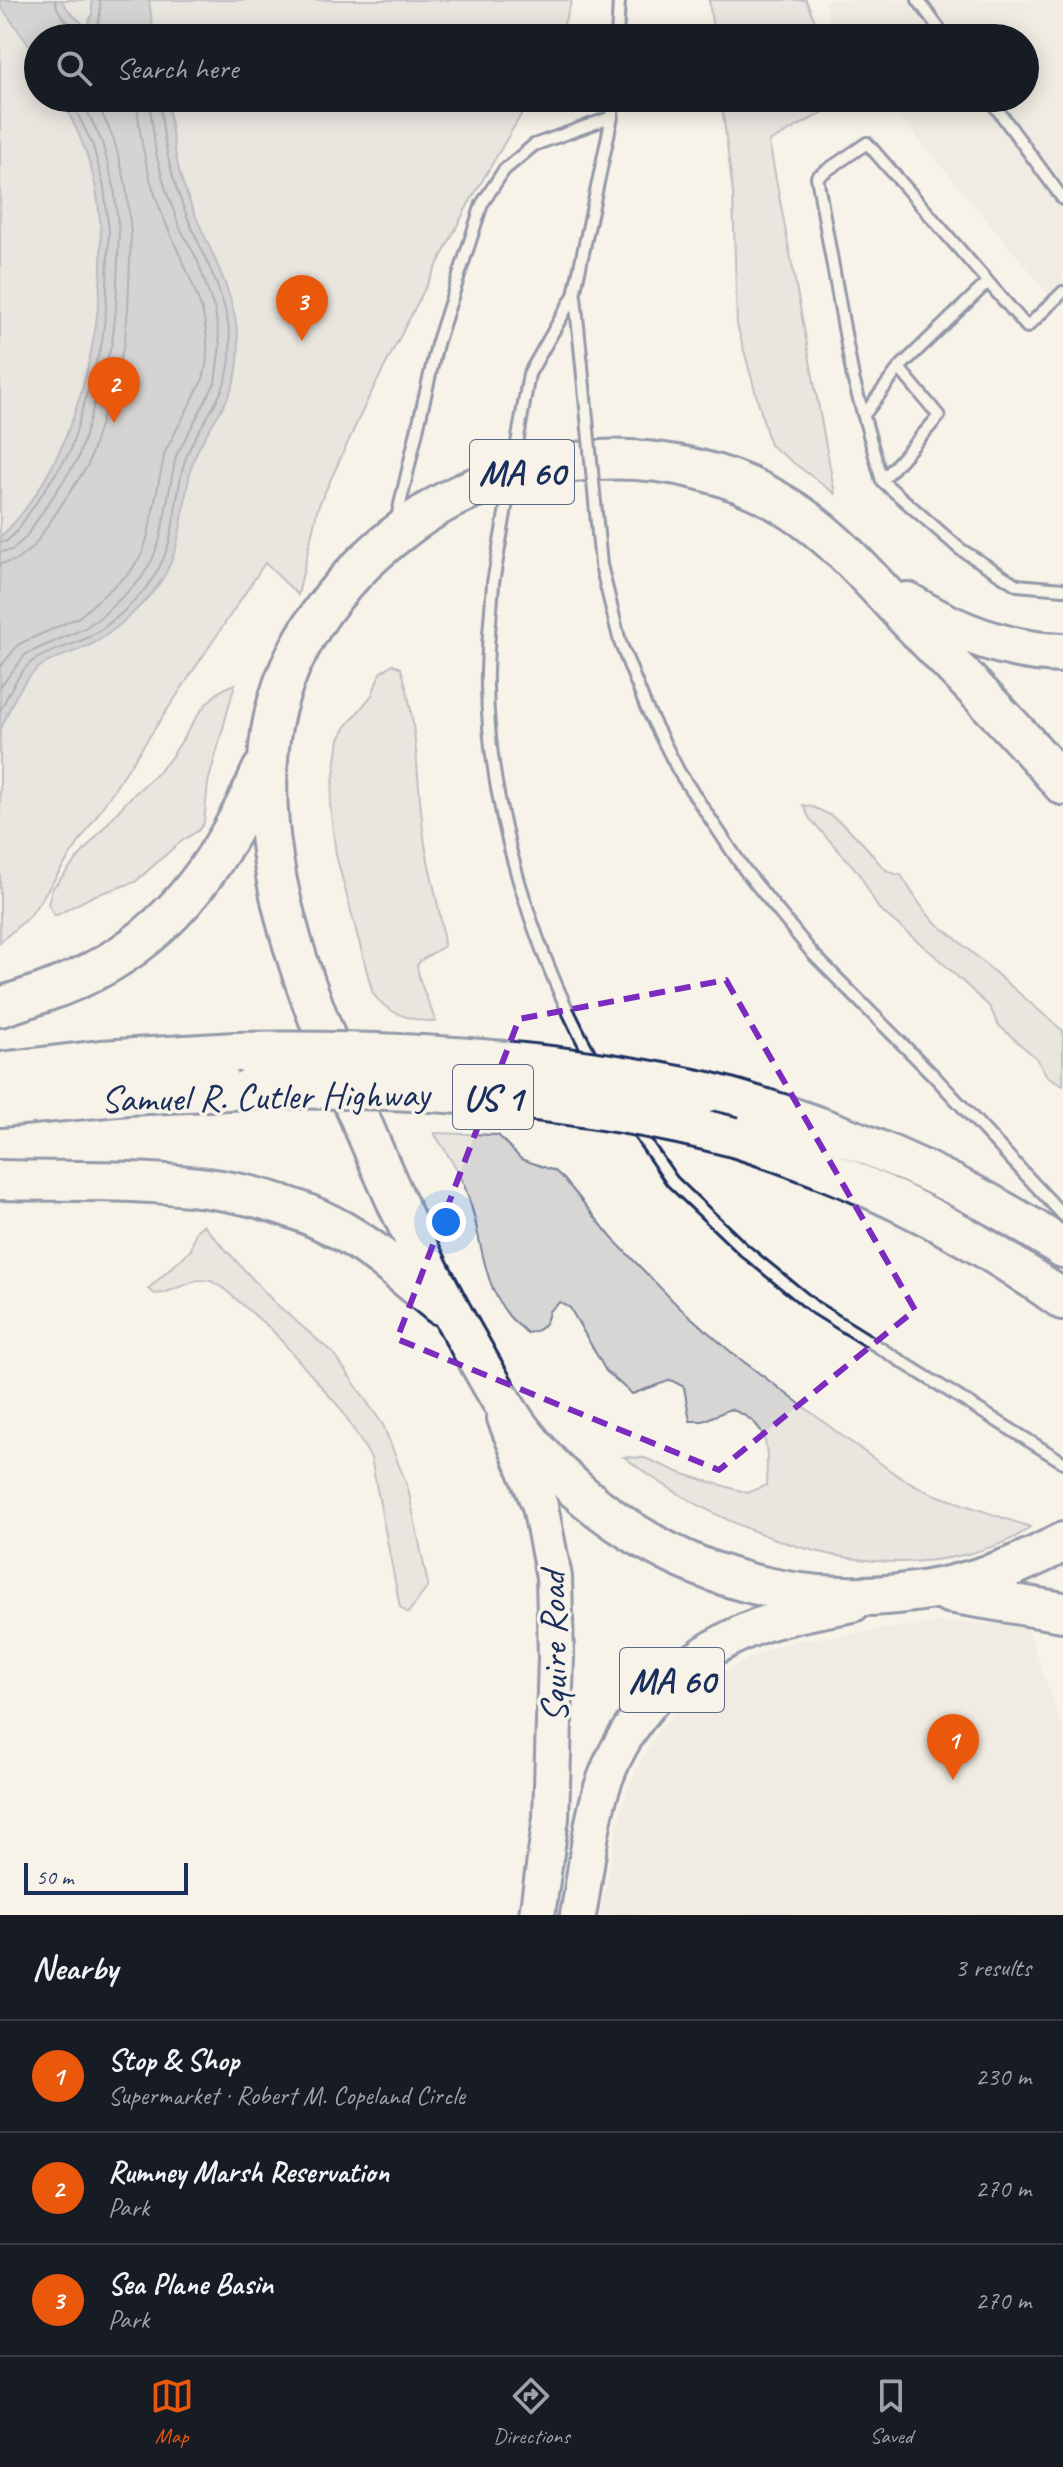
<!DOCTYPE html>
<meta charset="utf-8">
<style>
:root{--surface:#171b24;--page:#242831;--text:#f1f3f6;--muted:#9ea1a6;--line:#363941;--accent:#ea580c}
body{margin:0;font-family:Caveat,sans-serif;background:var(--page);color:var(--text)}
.scale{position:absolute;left:24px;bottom:20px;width:164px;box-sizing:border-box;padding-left:8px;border:4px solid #1b2f5e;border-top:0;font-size:22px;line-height:28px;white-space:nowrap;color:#1b2f5e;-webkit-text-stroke:6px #f7f3e8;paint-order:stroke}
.you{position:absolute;left:446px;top:1222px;width:28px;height:28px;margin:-20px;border:6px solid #fff;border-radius:50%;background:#1a73e8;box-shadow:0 0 0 12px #1a73e833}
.badge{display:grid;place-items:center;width:52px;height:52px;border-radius:50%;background:var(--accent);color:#fff;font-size:26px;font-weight:700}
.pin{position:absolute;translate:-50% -66px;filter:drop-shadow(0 2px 4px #0008)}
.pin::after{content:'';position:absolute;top:42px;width:28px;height:24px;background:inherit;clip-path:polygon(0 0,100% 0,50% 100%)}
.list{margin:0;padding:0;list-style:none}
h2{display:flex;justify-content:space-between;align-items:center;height:104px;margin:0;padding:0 32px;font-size:34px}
h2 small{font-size:26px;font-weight:400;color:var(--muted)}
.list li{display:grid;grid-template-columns:52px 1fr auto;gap:24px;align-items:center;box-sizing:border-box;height:112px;padding:0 32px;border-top:2px solid var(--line)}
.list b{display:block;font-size:30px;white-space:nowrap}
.list p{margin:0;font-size:26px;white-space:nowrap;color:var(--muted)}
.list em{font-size:26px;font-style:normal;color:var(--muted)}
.icon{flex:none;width:44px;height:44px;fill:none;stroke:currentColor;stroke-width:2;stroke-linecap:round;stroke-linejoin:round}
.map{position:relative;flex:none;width:1063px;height:1915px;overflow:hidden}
.search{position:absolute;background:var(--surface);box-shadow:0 4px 20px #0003;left:24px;right:24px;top:24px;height:88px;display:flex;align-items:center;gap:20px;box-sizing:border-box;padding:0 28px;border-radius:44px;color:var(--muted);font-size:30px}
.sheet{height:440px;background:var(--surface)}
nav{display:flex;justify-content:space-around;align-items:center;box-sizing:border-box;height:112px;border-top:2px solid var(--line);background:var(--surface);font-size:22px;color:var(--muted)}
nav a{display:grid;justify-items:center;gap:4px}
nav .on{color:var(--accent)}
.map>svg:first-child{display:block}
.built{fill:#e6e5de}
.green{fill:#d7d6d4;stroke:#798299;stroke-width:2}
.water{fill:#acb0b9;stroke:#727c95;stroke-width:2}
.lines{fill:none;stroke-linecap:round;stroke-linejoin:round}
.shore{stroke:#556382;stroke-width:2}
.lane-casing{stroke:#1b2f5e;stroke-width:16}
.primary-casing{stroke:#1b2f5e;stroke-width:40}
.highway-casing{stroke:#1b2f5e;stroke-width:44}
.lane{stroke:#f7f3e8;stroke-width:10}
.primary{stroke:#f7f3e8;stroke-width:34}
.highway{stroke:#f7f3e8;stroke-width:38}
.lane-bridge-casing{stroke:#1b2f5e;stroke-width:16;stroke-linecap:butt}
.highway-bridge-casing{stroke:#1b2f5e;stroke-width:44;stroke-linecap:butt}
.lane-bridge{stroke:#f7f3e8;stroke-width:10}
.highway-bridge{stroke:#f7f3e8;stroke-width:38}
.marked{fill:none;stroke:#7b2cbf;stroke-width:6;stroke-dasharray:16 10;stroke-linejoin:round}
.labels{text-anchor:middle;stroke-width:7;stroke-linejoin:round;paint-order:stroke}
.shield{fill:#f7f3e8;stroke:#5d6a87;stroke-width:2}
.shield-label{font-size:36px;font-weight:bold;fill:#1b2f5e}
.street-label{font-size:38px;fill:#1b2f5e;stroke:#f7f3e8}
</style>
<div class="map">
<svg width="1063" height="1915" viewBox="0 0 1063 1915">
<rect width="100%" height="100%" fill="#f7f3e8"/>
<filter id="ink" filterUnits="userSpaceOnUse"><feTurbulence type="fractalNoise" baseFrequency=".0125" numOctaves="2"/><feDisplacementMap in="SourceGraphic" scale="16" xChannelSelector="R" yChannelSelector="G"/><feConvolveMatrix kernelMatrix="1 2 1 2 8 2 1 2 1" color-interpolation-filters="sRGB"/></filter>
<g filter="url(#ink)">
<path class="built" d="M824 0H1063V301L1058 305 884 98H1025V38H834Z
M937 1622 1027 1626 1063 1731V1915H600L623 1802 637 1769 653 1740 672 1715 701 1687 733 1667 773 1647 797 1641Z"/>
<path class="green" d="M0 0H572L559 38H38V98H531L468 205 367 401 318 507 298 595 265 563 30 916 0 942Z
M709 0H806L822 38H714Z
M721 98H849L769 142 835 494 770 445 737 325 733 193Z
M393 664 401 668C419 726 416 784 425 844 430 878 442 910 444 946L420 961 417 966 420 981 436 1022C411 1020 389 1015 373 994L336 855 330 804 339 739 345 728 372 695 380 673Z
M235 684 208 783 204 823 199 830 179 843 135 882 93 896 55 916 48 904 52 889C77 859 102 829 128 800 140 788 153 778 164 766 187 741 199 695 235 684Z
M803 805C829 809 850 829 867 848 878 861 883 873 901 875 915 896 926 919 948 932L1063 1031V1085L1047 1076 1036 1058 998 1025 990 1007 934 955 878 908 859 873 810 819Z
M434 1133 498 1135 521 1159 555 1171 564 1179 612 1238 679 1307 731 1352 841 1435 898 1476 930 1493 1030 1527C1014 1541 989 1548 968 1554 850 1583 718 1528 624 1457L645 1458 683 1474 748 1493 766 1485C768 1448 771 1423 730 1409L703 1421H690L684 1387 671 1380 632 1394 606 1371 570 1308 560 1302 549 1311C547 1325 541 1331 527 1333 521 1327 514 1322 509 1316 482 1283 482 1238 469 1199 462 1176 447 1153 434 1133Z
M203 1225 275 1303 334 1354 383 1425 408 1488 427 1580V1588L408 1613 400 1607 371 1458 341 1409 272 1330 223 1288 211 1281 198 1280 164 1293 155 1294 148 1289 191 1250 196 1231Z"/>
<path class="water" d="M0 0H61L69 11 86 27 92 15V0H149L154 38H38V58L0 5Z
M61 98H167C172 128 174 158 184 187 205 247 247 303 237 370 231 406 200 434 191 468 181 511 183 558 152 593 135 612 114 632 92 644 75 653 51 657 37 669 19 684 9 710 0 731V537C82 462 115 296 96 189 90 156 76 127 61 98Z"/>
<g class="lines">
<path class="shore" d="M55 0C57 14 72 29 86 34 101 30 101 13 100 0
M0 542 7 541 17 531 70 452 102 342 106 309 109 232 104 187 93 146 70 98
M0 552 12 550 25 538 78 459 112 343 116 309 119 233 114 187 102 142 81 98
M0 564 17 560 34 546 88 465 124 346 128 310 131 233 126 185 114 140 95 98
M0 667 19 644 79 617 130 572 142 554 148 535 165 452 203 379C218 325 190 279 169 231 151 190 139 143 137 98
M0 687 26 654 85 628 102 616 140 580 152 560 160 539 176 456 215 383 220 345 215 311 197 259 180 228 166 190 156 154 149 98
M0 711C8 695 18 672 33 661 50 650 72 646 89 637 110 625 134 604 148 585 178 546 172 507 184 464 193 431 221 405 228 371 239 317 209 269 189 221 172 182 162 140 160 98"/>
<g class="lane-casing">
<path id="lane" d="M918 0 946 38
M617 38 619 0
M989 98 1063 199
M1063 292 1027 327 867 143 817 177 853 378 882 481 960 549 1017 585 1063 589
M575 296 582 366
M529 374 574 295 612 117 613 98
M864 415 899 368 987 283
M882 481 939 416 899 368
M396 522 437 344 482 204 504 170 534 145 612 117
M601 565 620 642 646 707 679 772 744 869 813 954 934 1076 1063 1215
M493 583C491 617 486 653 487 687 489 811 534 954 594 1062
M634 1126 672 1181 744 1250 814 1307 1063 1462"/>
</g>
<g class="primary-casing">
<path id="primary" d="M505 1418 540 1506 554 1577 556 1657 551 1818 537 1915
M578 1915C586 1875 588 1834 600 1794 622 1719 684 1654 758 1626 789 1615 822 1610 853 1604"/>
</g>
<g class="highway-casing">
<path id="highway" d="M907 602C954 631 1007 652 1063 653
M1063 785C1019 732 970 684 923 635 880 592 843 543 792 510 678 435 512 446 405 528 334 581 278 657 269 747 256 880 313 1011 365 1130 395 1201 427 1270 465 1337 483 1368 499 1401 521 1430 593 1524 701 1585 819 1595 905 1601 988 1584 1063 1542
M0 1007C31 997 63 987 92 972 177 929 225 854 262 770
M0 1072 101 1060 236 1052
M708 1092C834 1126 954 1176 1063 1248
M0 1107 128 1095 248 1089
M734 1137C857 1177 958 1224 1063 1300
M0 1180C115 1183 238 1172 342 1231 377 1251 409 1280 440 1305
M949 1593 1063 1612"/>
</g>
<use href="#lane" class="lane"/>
<use href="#primary" class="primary"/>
<use href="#highway" class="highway"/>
<g class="lane-bridge-casing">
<path id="lane-bridge" d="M582 366 601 565
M493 583 529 374"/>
</g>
<g class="highway-bridge-casing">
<path id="highway-bridge" d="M236 1052C394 1049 553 1058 708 1092
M248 1089C411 1086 576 1096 734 1137"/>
</g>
<use href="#lane-bridge" class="lane-bridge"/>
<use href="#highway-bridge" class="highway-bridge"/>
</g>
</g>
<path d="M0 0H1063V1915H0ZM726 980 915 1310 719 1470 397 1339 519 1019Z" fill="#f7f3e8" fill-opacity=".55" fill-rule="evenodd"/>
<path class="marked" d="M726 980 915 1310 719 1470 397 1339 519 1019Z"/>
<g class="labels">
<g class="shield">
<rect x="470" y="440" width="104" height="64" rx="6"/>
<rect x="453" y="1065" width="80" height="64" rx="6"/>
<rect x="620" y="1648" width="104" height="64" rx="6"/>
</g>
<g class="shield-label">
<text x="522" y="485">MA 60</text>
<text x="493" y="1110">US 1</text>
<text x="672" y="1693">MA 60</text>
</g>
<g class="street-label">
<text transform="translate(265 1096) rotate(-1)" y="13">Samuel R. Cutler Highway</text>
<text transform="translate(553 1647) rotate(-91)" y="13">Squire Road</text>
</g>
</g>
</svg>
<div class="scale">50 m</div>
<div class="you"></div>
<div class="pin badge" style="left:953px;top:1780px">1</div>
<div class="pin badge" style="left:114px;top:423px">2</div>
<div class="pin badge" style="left:302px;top:341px">3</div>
<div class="search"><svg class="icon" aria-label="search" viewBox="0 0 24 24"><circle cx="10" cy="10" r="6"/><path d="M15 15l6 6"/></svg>Search here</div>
</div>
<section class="sheet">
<h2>Nearby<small>3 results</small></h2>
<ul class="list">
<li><span class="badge">1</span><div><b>Stop &amp; Shop</b><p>Supermarket · Robert M. Copeland Circle</p></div><em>230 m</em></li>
<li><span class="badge">2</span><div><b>Rumney Marsh Reservation</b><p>Park</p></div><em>270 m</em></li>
<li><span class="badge">3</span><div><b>Sea Plane Basin</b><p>Park</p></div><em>270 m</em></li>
</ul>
</section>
<nav>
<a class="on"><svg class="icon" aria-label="map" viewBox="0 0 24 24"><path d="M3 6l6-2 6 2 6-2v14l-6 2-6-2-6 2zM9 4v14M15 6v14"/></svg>Map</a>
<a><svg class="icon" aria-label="directions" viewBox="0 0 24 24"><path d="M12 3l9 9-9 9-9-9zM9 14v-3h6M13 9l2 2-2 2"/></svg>Directions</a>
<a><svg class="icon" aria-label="saved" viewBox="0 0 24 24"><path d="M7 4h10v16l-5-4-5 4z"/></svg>Saved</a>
</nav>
